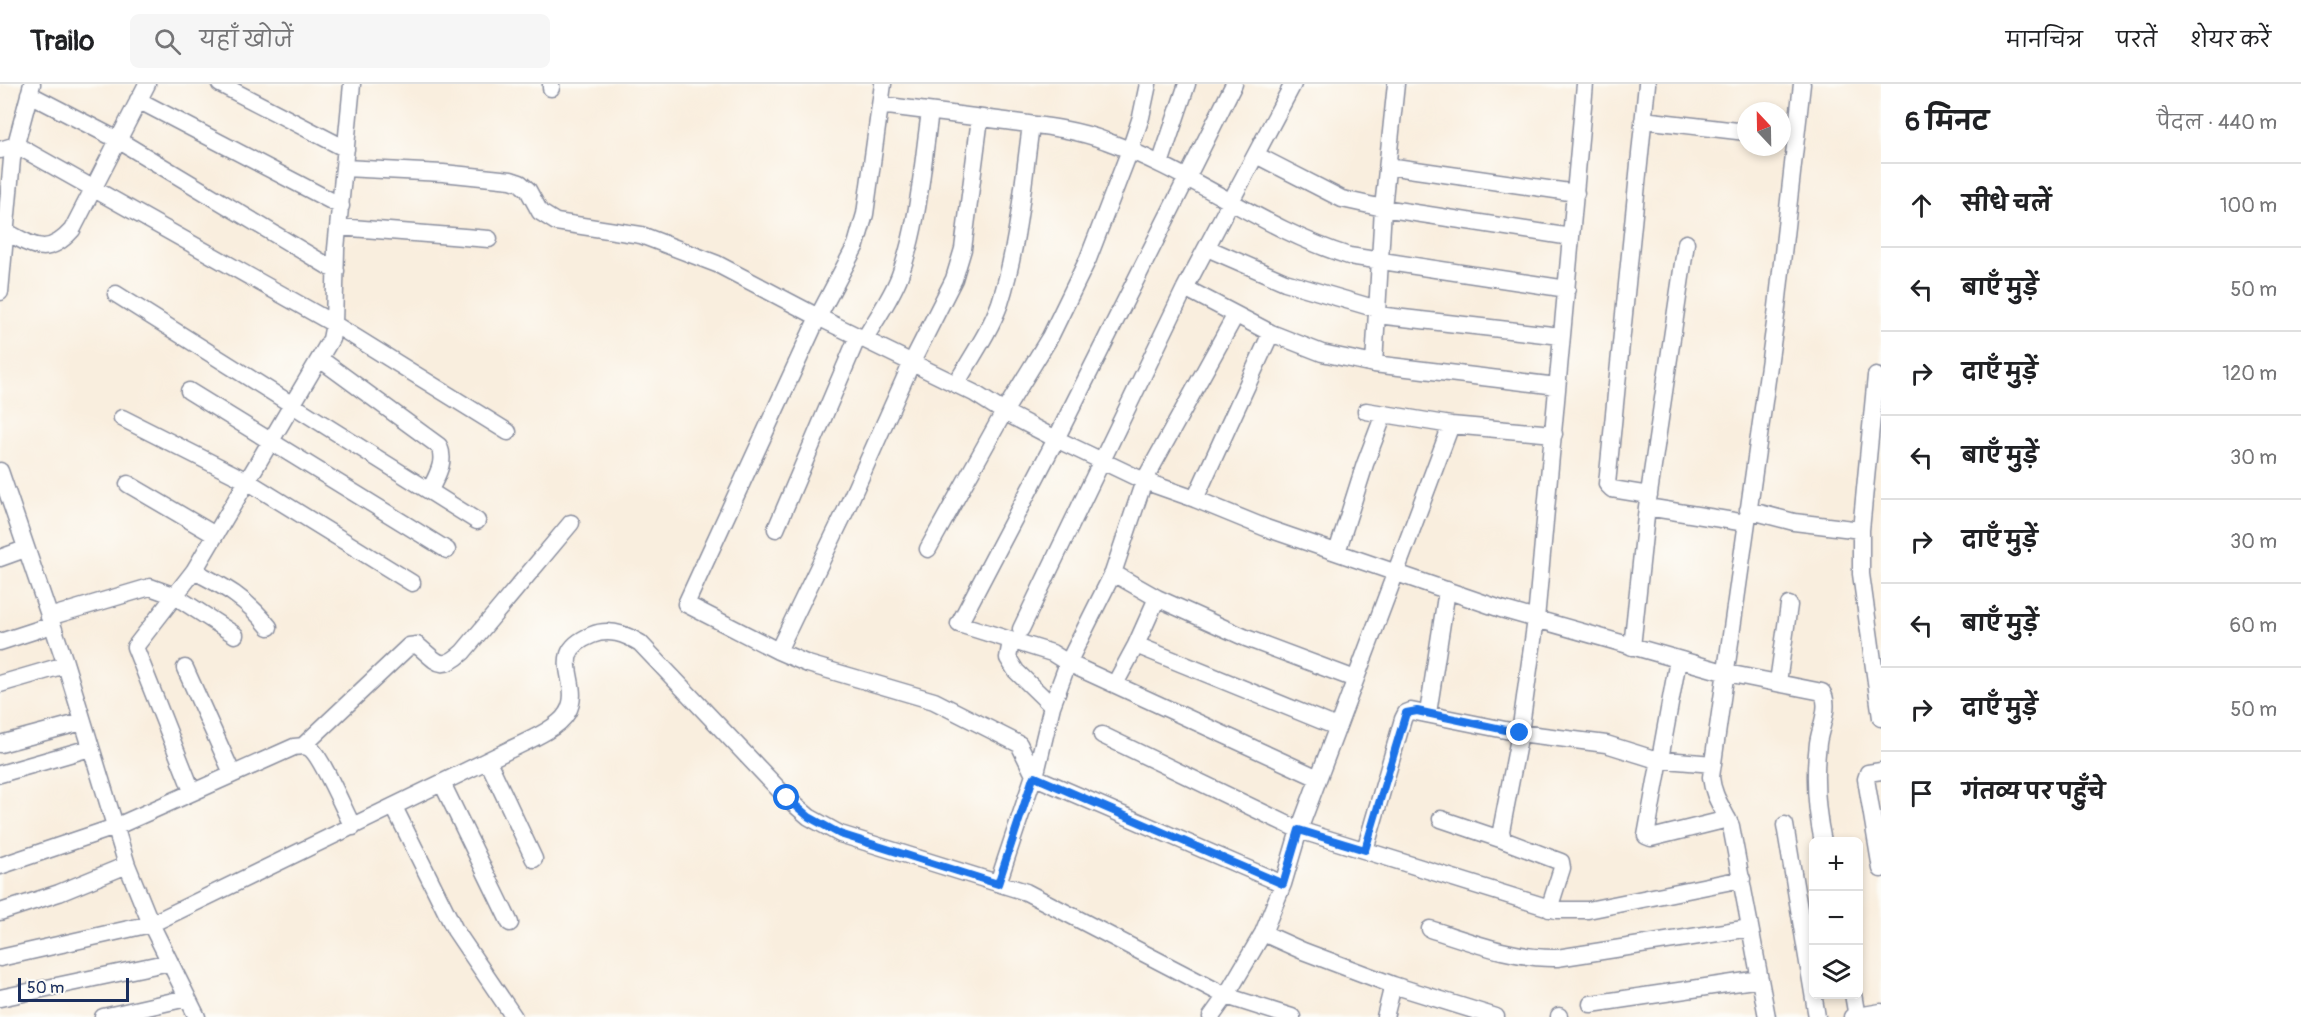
<!DOCTYPE html>
<html lang="hi">
<meta charset="utf-8">
<style>
:root{--surface:#fff;--page:#f6f6f6;--text:#202124;--muted:#757577;--line:#e0e0e0}
body{margin:0;font-family:Pangolin,"Playpen Sans Deva",sans-serif;background:var(--page);color:var(--text)}
.controls{position:absolute;right:18px;bottom:18px;display:grid;overflow:hidden;border-radius:9px;box-shadow:0 3px 9px #0003}
.controls button{width:54px;height:54px;display:grid;place-items:center;padding:0;border:0;border-bottom:2px solid var(--line);background:var(--surface);color:var(--text);font:30px sans-serif}
.compass{position:absolute;left:1737px;top:18px;width:54px;height:54px;border-radius:50%;background:var(--surface);box-shadow:0 3px 9px #0003;rotate:338deg}
.scale{position:absolute;left:18px;bottom:15px;width:111px;box-sizing:border-box;padding-left:6px;border:3px solid #1b2f5e;border-top:0;font-size:16px;line-height:21px;white-space:nowrap;color:#1b2f5e;-webkit-text-stroke:4px #fdfcf7;paint-order:stroke}
.stop{position:absolute;width:18px;height:18px;margin:-14px;border:4px solid #1a73e8;border-radius:50%;background:#fff}
.stop.end{background:#1a73e8;border-color:#fff;box-shadow:0 2px 6px #0008}
.list{margin:0;padding:0;list-style:none}
h2{display:flex;justify-content:space-between;align-items:center;height:78px;margin:0;padding:0 24px;font-size:26px}
h2 small{font-size:20px;font-weight:400;color:var(--muted)}
.list li{display:grid;grid-template-columns:39px 1fr auto;gap:18px;align-items:center;box-sizing:border-box;height:84px;padding:0 24px;border-top:2px solid var(--line)}
.list b{display:block;font-size:22px;white-space:nowrap}
.list em{font-size:20px;font-style:normal;color:var(--muted)}
.icon{flex:none;width:33px;height:33px;fill:none;stroke:currentColor;stroke-width:2;stroke-linecap:round;stroke-linejoin:round}
.map{position:relative;flex:none;width:1881px;height:933px;overflow:hidden}
header{display:flex;align-items:center;gap:36px;box-sizing:border-box;height:84px;padding:0 30px;background:var(--surface);border-bottom:2px solid var(--line)}
header strong{font-size:28px}
nav{display:flex;gap:33px;margin-inline-start:auto;font-size:21px}
.search{width:420px;height:54px;background:var(--page);display:flex;align-items:center;gap:15px;box-sizing:border-box;padding:0 21px;border-radius:9px;color:var(--muted);font-size:22px}
main{display:flex}
aside{flex:1;background:var(--surface)}
.map>svg:first-child{display:block}
.lines{fill:none;stroke-linecap:round;stroke-linejoin:round}
.street-casing{stroke:#8a8e9e;stroke-width:19}
.street{stroke:#fff;stroke-width:16}
.route{stroke:#1a73e8;stroke-width:8}
</style>
<header>
<strong>Trailo</strong>
<div class="search"><svg class="icon" aria-label="search" viewBox="0 0 24 24"><circle cx="10" cy="10" r="6"/><path d="M15 15l6 6"/></svg>यहाँ खोजें</div>
<nav><a>मानचित्र</a><a>परतें</a><a>शेयर करें</a></nav>
</header>
<main>
<div class="map">
<svg width="1881" height="933" viewBox="0 0 1881 933">
<rect width="100%" height="100%" fill="#fdfcf7"/>
<filter id="ink" filterUnits="userSpaceOnUse"><feTurbulence type="fractalNoise" baseFrequency=".0167" numOctaves="2"/><feDisplacementMap in="SourceGraphic" scale="12" xChannelSelector="R" yChannelSelector="G"/><feConvolveMatrix kernelMatrix="1 2 1 2 8 2 1 2 1" color-interpolation-filters="sRGB"/></filter>
<filter id="wash" filterUnits="userSpaceOnUse"><feTurbulence type="fractalNoise" baseFrequency=".008" numOctaves="4" result="noise"/><feDisplacementMap in="SourceGraphic" scale="24" xChannelSelector="R" yChannelSelector="G"/><feGaussianBlur stdDeviation="1.35" result="paint"/><feColorMatrix in="noise" values="0 0 0 0 0 0 0 0 0 0 0 0 0 0 0 0 0 1.4 0 .05"/><feComposite in="paint" operator="in"/></filter>
<g filter="url(#wash)">
<rect width="100%" height="100%" fill="#f9eede"/>
</g>
<g filter="url(#ink)">
<g class="lines">
<g class="street-casing">
<path id="street" d="M220 0 346 65
M551 0V4
M883 0 865 130 856 161 818 233 686 520 778 567 808 580 934 617 1019 660 1035 693 1283 800
M1234 0 1056 355 959 540 1052 569 1068 579 1318 694
M1647 0 1607 400 1612 405 1649 411
M29 10 118 56 336 187
M138 16 341 122
M880 21C919 26 959 31 998 36 1034 41 1072 44 1106 57 1190 87 1263 145 1349 172L1567 205
M1643 36 1746 48
M0 66 16 61 334 240 508 348
M1256 71 1342 115 1383 124 1571 153
M1160 80 1187 0
M1388 82 1576 109
M344 84 443 89 511 96 520 99 528 106 540 128 556 138 641 151 717 180 818 233 974 309 1004 328 1056 355 1144 397 1195 415 1266 444 1501 525 1727 589 1822 608C1831 621 1820 644 1818 659 1814 691 1816 725 1823 758
M339 143 489 155
M5 147C33 162 47 174 72 146L147 0
M1207 164 1285 198 1377 225
M1185 204 1271 249 1322 269 1374 280 1557 302
M0 208 12 75 32 0
M116 210 477 437
M1377 231 1561 252
M864 256C876 235 892 213 900 191 919 140 922 82 930 28
M320 275 439 362C446 378 437 391 430 406
M1374 280 1383 124 1396 0
M1876 292 1861 446V490L1881 634
M956 300C971 274 990 247 1000 219 1018 163 1023 99 1031 41
M189 307 447 466
M1366 327 1451 341 1554 350
M122 334 247 397 412 499
M0 387 64 575 127 781 151 840 197 933
M128 400 215 451
M1195 415 1271 249
M1647 423 1746 439
M1748 426 1794 438 1861 446
M776 445 858 252
M928 465 1004 328 1050 253 1088 175 1130 66 1141 33 1148 0
M1337 468 1365 380 1384 330
M0 474 25 465
M194 487C225 503 246 514 269 543
M1113 489 1157 514 1246 554 1355 595
M49 533 150 503 175 512 235 551
M1021 545 1185 204 1293 0
M1011 557 1008 574 1016 587 1052 622
M0 558 52 541
M1136 561 1337 643
M1632 563 1647 423 1686 159
M778 567 845 428 912 278 954 195 963 165 980 34
M1678 576 1646 752 1651 754 1728 735
M185 584 232 689
M1778 598 1789 521
M0 600 65 581
M1115 600 1136 561 1157 514
M1428 629 1447 506
M1102 651 1299 746 1556 826H1588L1742 795
M0 660 82 638
M303 662 409 562 417 561C437 577 440 589 463 568L571 439
M488 677 534 775
M1881 687 1868 689 1866 695 1881 785
M0 690 90 664
M442 699 510 839
M192 707 135 563 194 487 331 255 334 240 336 165 352 0
M394 723 455 846 514 933
M1441 735 1503 756
M1785 741 1817 933
M1365 766 1403 635 1406 629 1411 627 1520 649 1606 660 1654 675 1713 680
M0 782 115 743 294 663C301 662 307 661 312 666 324 678 344 726 353 743
M998 799 1033 694 1035 693 1052 622 1068 579 1113 489 1144 397 1235 232
M1549 825 1562 784 1561 778 1503 756 1501 747 1520 649 1536 535 1585 0
M0 828 59 809 127 781
M1430 845C1471 858 1514 875 1557 874L1750 844
M1263 849 1283 800 1299 746 1451 341
M0 874 151 840 509 666C525 658 558 645 567 629 585 599 544 570 592 551 609 544 625 550 640 559L787 714 809 733 840 750 1026 808 1226 912 1263 849 1303 867 1393 901 1385 933
M1393 901 1496 933
M1853 910 1857 933
M0 914 170 878
M1591 920 1760 895
M103 933 187 914
M1211 933 1226 912 1292 933
M1559 933V932
M1767 933 1731 742C1723 724 1713 713 1711 693L1776 232 1802 0
M1852 933 1881 928"/>
</g>
<use href="#street" class="street"/>
</g>
</g>
<g class="lines" filter="url(#ink)">
<path class="route" d="M787 714 809 733 840 750 998 800 1033 694 1035 693 1283 800 1299 746 1365 766 1406 629 1417 627 1520 649"/>
</g>
</svg>
<div class="controls">
<button>+</button>
<button>−</button>
<button><svg class="icon" aria-label="layers" viewBox="0 0 24 24"><path d="M12 4l9 5-9 5-9-5zM3 14l9 5 9-5"/></svg></button>
</div>
<svg class="compass" viewBox="-18 -18 36 36"><path d="M0-13l5 13h-10z" fill="#e53935"/><path d="M0 13l5-13h-10z" fill="#757577"/></svg>
<div class="scale">50 m</div>
<div class="stop" style="left:787px;top:714px"></div>
<div class="stop end" style="left:1520px;top:649px"></div>
</div>
<aside>
<h2>6 मिनट<small>पैदल · 440 m</small></h2>
<ul class="list">
<li><svg class="icon" aria-label="ahead" viewBox="0 0 24 24"><path d="M12 20V5M6 11l6-6 6 6"/></svg><div><b>सीधे चलें</b></div><em>100 m</em></li>
<li><svg class="icon" aria-label="left" viewBox="0 0 24 24"><path d="M17 20v-9H6M10 6l-5 5 5 5"/></svg><div><b>बाएँ मुड़ें</b></div><em>50 m</em></li>
<li><svg class="icon" aria-label="right" viewBox="0 0 24 24"><path d="M7 20v-9h11M14 6l5 5-5 5"/></svg><div><b>दाएँ मुड़ें</b></div><em>120 m</em></li>
<li><svg class="icon" aria-label="left" viewBox="0 0 24 24"><path d="M17 20v-9H6M10 6l-5 5 5 5"/></svg><div><b>बाएँ मुड़ें</b></div><em>30 m</em></li>
<li><svg class="icon" aria-label="right" viewBox="0 0 24 24"><path d="M7 20v-9h11M14 6l5 5-5 5"/></svg><div><b>दाएँ मुड़ें</b></div><em>30 m</em></li>
<li><svg class="icon" aria-label="left" viewBox="0 0 24 24"><path d="M17 20v-9H6M10 6l-5 5 5 5"/></svg><div><b>बाएँ मुड़ें</b></div><em>60 m</em></li>
<li><svg class="icon" aria-label="right" viewBox="0 0 24 24"><path d="M7 20v-9h11M14 6l5 5-5 5"/></svg><div><b>दाएँ मुड़ें</b></div><em>50 m</em></li>
<li><svg class="icon" aria-label="arrive" viewBox="0 0 24 24"><path d="M6 21V4h12l-3 4 3 4H6"/></svg><div><b>गंतव्य पर पहुँचे</b></div></li>
</ul>
</aside>
</main>
